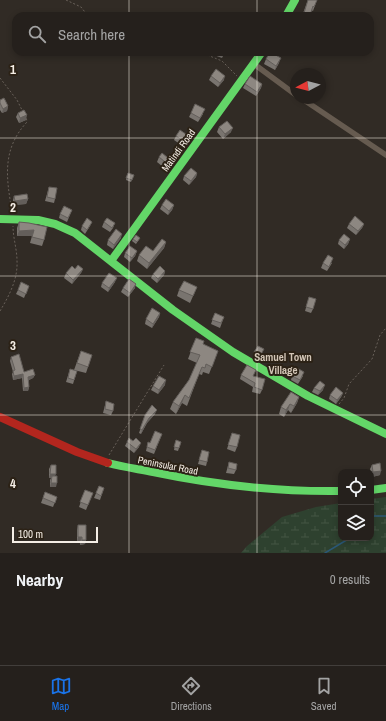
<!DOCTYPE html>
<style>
:root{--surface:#25201c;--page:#2d2825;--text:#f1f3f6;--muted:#a3a3a3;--line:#423e3b;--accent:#1a73e8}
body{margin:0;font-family:"Archivo Narrow",sans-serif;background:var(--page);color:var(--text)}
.controls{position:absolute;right:12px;bottom:12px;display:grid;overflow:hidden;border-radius:8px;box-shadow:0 2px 6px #0003}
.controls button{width:36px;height:36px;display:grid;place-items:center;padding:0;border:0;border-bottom:1px solid var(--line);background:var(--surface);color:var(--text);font:20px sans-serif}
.compass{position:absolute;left:290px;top:68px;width:36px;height:36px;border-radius:50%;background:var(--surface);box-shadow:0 2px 6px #0003;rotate:263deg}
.scale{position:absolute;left:12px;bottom:10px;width:86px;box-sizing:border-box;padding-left:4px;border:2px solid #f5eee6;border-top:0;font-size:11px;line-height:14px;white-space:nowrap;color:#f5eee6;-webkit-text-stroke:3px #2c2216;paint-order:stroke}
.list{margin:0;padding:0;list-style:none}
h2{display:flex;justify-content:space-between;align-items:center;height:52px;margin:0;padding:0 16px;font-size:17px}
h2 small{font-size:13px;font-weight:400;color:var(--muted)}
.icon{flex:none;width:22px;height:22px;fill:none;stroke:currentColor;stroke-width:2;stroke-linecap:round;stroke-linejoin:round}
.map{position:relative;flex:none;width:386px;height:553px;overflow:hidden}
.search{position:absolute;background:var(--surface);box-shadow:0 2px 6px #0003;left:12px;right:12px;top:12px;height:44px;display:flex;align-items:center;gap:10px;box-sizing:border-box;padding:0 14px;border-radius:12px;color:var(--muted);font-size:15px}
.sheet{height:112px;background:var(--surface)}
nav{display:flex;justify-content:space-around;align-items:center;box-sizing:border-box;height:56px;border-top:1px solid var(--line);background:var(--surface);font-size:11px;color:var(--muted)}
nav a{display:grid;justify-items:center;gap:2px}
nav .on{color:var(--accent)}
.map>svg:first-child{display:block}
.wetland{fill:url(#wetland-marsh)}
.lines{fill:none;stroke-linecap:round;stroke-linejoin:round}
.stream{stroke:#2b5877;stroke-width:1.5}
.path{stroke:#69615a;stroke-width:1;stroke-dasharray:2 2;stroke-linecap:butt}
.street{stroke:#665b50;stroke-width:5.5}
.fast{stroke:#63d668;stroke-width:8}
.jam{stroke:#b3261e;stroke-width:8}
.wall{fill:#79746f}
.shaded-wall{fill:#635e5a}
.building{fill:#8d8781;stroke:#635e5a}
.grid{fill:none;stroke:#f5eee6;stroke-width:1;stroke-opacity:0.55}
.labels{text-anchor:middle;stroke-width:4;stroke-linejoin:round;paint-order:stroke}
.street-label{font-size:10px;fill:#f5eee6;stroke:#2c2216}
.neighbourhood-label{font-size:11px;font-weight:bold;fill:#d3c6b7;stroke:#2c2216}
.grid-label{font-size:13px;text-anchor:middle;font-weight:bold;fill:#f5eee6;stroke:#2c2216;stroke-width:4;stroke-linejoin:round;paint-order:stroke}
</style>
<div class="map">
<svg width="386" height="553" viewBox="0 0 386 553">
<defs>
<pattern id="wetland-marsh" width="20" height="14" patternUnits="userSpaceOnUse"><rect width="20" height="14" fill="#2e412f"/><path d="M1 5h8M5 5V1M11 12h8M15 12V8" fill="none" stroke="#435443"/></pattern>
</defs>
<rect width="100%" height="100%" fill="#312b25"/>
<path class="wetland" d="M386 497V553H241L247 546 282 517 316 507 341 503V538H371V499Z"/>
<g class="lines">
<path class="stream" d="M371 519 374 516H386
M325 553 350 538"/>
<path class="path" d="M66 0 81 7 88 16
M200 52 222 61 237 76
M0 78 17 100 23 112
M12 211C6 177 2 149 27 122L26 116
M0 311C9 296 18 279 17 261 17 249 13 238 13 226
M339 404 344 398 349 384 372 359 380 335 386 328
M109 455 164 365"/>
<path class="street" d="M254 64 296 95
M301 98 386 155"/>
<path class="fast" d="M286 16 295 0
M0 219 38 220 55 224 75 233 173 310 233 352 308 396 386 434
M111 261 262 52
M108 463C123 467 138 469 153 472 215 485 277 492 341 491
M371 490 386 488"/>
<path class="jam" d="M0 417 77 452 108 463"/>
</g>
<path class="wall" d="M308 0H317L313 11 311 10 309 16H302Z
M211 52H225L222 58 211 54Z
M266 59 279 63 275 70 264 64Z
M211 76 224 80 218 87 209 80Z
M245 84H262L261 88 256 96 243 88Z
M0 100 8 106 7 111 2 113 0 110Z
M18 113 26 120 19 123 16 117Z
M191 113 203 114 198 122 189 117Z
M219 127 231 132 223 139 217 132Z
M176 136 190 137 189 141 184 147 174 140Z
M159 157 172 166 168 171 157 162Z
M128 173 134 175 131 182 126 180Z
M197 173 196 177 189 185 183 180 184 176Z
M49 187 55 199 54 203 45 201Z
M14 196 28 199 26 204 13 205V200Z
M162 205H174L172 210 168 215 160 209Z
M72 210 67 222 59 218 60 214Z
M19 222 47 227 44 240 42 246 30 243 32 236H17V228Z
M92 222 90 226 85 234 81 230 82 226Z
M104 222 115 223 113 228 110 232 102 227Z
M349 224H364L362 228 356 235 347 228Z
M121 238 113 249 107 245 108 240Z
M140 238 136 244 132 241 133 239Z
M350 239 348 244 344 249 338 244 339 240Z
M166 242 164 248 147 269 137 261 139 255 153 251Z
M137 251 135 256 130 262 124 257 125 253Z
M323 263H332L327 271 321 268Z
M75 269H83L81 273 72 284 64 278 66 273Z
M165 271 164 275 157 283 151 278 153 274Z
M115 282 108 292 101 287 102 283Z
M29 286 24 298 16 294 18 290Z
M197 287 190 303 177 296 179 290Z
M123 288H135L128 297 121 292Z
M309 297 313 309 311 313 305 311Z
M160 313 159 317 152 328 145 324 146 319Z
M215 313 224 317 220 328 211 324Z
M196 338 203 344 218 351 209 374 203 372 202 375 199 374 187 406 182 403 176 414 170 409 173 402 189 380 197 363 188 359Z
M81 351 88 367 86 373 74 370Z
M254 352 262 354 258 360 253 356Z
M11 357 24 372 35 375 33 378 29 380V387L28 391H23L22 378 13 380 12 374 13 372 10 361Z
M70 369 77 371 73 384 66 382Z
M241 375 254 376 262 390 260 394 252 392 253 387 240 379Z
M292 376H303L298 384 291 380Z
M165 385 158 394 151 390 153 386Z
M314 388 323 390 318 395 312 392Z
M343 393 341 397 336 404 329 399 330 395Z
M299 397 297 403 291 413 288 410 284 417 279 414 281 407Z
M106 401 113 411 111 415 103 413Z
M155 414 147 423 141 434 139 433 145 415Z
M232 433 237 447 235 452 227 449Z
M162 434 154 454 146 451 148 442 150 443Z
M176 440 181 442 178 451 174 450Z
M133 441 139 447 134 453 125 446 127 442Z
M202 450 207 462 206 466 198 464Z
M229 462 236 470 234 474 226 473Z
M51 465 55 476 56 487H50V480L51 478H49V469Z
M372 465 380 475 372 477 370 469Z
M99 486 104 488 100 500 94 498Z
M85 490 93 493 86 510 79 507Z
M45 492 57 497 53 507 41 503Z
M78 525 86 540 85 544 80 545V542H77V530Z"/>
<path class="shaded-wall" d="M281 58 279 63 275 70 276 66Z
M225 76 224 80 218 87 220 83Z
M262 84 261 88 256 96 257 92Z
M8 106 7 111 2 113 3 109Z
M27 115 26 120 19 123 20 118Z
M233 128 231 132 223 139 225 134Z
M190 137 189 141 184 147 186 143Z
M173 162 172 166 168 171 170 166Z
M197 173 196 177 189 185 191 181Z
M28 199 26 204 13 205 15 201Z
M174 205 172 210 168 215 169 211Z
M364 224 362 228 356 235 358 231Z
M34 230 32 236H17L19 231Z
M122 234 121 238 113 249 114 245Z
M350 239 348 244 344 249 345 245Z
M166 242 164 248 147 269 149 263Z
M137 251 135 256 130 262 132 258Z
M83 269 81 273 72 284 73 280Z
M165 271 164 275 157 283 158 279Z
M117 278 115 282 108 292 109 288Z
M136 284 135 288 128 297 130 293Z
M160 313 159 317 152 328 153 324Z
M23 374 22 378 13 380 14 376Z
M35 375 33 378 27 381 28 377Z
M166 380 165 385 158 394 159 390Z
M325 385 323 390 318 395 320 391Z
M29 387 28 391H23L24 388Z
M343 393 341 397 336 404 337 400Z
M185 395 182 403 176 414 179 406Z
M299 397 297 403 291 413 294 406Z
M290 404 288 410 284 417 286 410Z
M157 410 155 414 147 423 141 434 142 430 149 418Z
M141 443 139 447 134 453 136 449Z
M381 471 380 475 372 477 373 472Z
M50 474H56L54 478 52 476 51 478H49Z
M51 483H57L56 487H50Z
M78 537H82L80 542H77Z
M82 540H86L85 544 80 545Z"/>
<path class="building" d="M308 0H317L314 7 313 6 310 15 304 13Z
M219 52H225L224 54Z
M270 52 281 58 276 66 266 59Z
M216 69 225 76 220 83 211 76Z
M250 76 262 84 257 92 245 84Z
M4 98 8 106 3 109 0 103V100Z
M195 104 205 109 200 118 191 113Z
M24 110 27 115 20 118 18 113Z
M227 121 233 128 225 134 219 127Z
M180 130 190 137 186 143 176 136Z
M162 153 173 162 170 166 159 157Z
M191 168 197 173 191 181 184 176Z
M128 173 134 175 132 180 126 178Z
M49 187 57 188 55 199 47 197Z
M27 194 28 199 15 201 14 196Z
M166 199 174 205 169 211 162 205Z
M64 206 72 210 68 218 60 214Z
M355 216 364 224 358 231 349 224Z
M87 218 92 222 87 230 82 226Z
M107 218 115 223 112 228 104 222Z
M19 222 29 223 47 227 44 240 32 237 34 230 19 231Z
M116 229 122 234 114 245 108 240Z
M344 234 350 239 345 245 339 240Z
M136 235 140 238 137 242 133 239Z
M162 239 166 242 149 263 139 255 146 246 153 251Z
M130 246 137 251 132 258 125 253Z
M328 255 333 258 329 267 323 263Z
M78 265 83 269 73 280 66 273 72 266 75 269Z
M160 266 165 271 158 279 153 274Z
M109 273 117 278 109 288 102 283Z
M129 279 136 284 130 293 123 288Z
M184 281 197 287 193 296 179 290Z
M21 282 29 286 26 294 18 290Z
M309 297 316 299 313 309 306 307Z
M152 308 160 313 153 324 146 319Z
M215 313 224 317 221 323 212 320Z
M196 338 204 341 203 344 218 351 212 367 206 364 205 368 202 367 189 398 185 395 179 406 173 402 189 380 200 355 190 352Z
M258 346 264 349 260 356 254 352Z
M81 351 92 355 88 367 77 363Z
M19 354 24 372 33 369 35 375 28 377 29 387 24 388 23 374 14 376 13 371 15 370 11 357Z
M247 365 256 370 253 376 265 379 262 390 254 387 255 383 241 375Z
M297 368 304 372 300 380 292 376Z
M70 369 77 371 74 380 68 378Z
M159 376 166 380 159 390 153 386Z
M320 381 325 385 320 391 314 388Z
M336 387 343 393 337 400 330 395Z
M291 392 299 397 294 406 290 404 286 410 281 407Z
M106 401 114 404 113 411 105 409Z
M152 405 157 410 149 418 142 430 140 429 145 415Z
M155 431 162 434 155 450 147 447 148 442 150 443Z
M232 433 240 435 237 447 228 445Z
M129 438 133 441 136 438 141 443 136 449 127 442Z
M176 440 181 442 179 448 174 447Z
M202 450 209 452 207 462 199 460Z
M229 462 237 464 236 470 228 468Z
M380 463 381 471 373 472 372 465Z
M51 465H56V474H50Z
M52 476H57V483H51Z
M99 486 104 488 101 496 96 493Z
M85 490 93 493 88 505 80 502Z
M45 492 57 497 55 503 43 498Z
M78 525H86V540H82V537H78Z"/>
<path class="grid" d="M129 0V16M257 0V16M129 52V553M257 52V553M0 138H386M0 276H386M0 415H386"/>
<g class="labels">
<g class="street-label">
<text transform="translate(178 150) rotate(-54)" y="4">Matindi Road</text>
<text transform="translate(168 465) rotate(11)" y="4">Peninsular Road</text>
</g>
<g class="neighbourhood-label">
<text x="283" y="361">Samuel Town<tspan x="283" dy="13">Village</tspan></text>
</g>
</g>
<g class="grid-label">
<text x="13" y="74">1</text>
<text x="13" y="212">2</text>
<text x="13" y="350">3</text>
<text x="13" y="488">4</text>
</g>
</svg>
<div class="controls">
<button><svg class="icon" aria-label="locate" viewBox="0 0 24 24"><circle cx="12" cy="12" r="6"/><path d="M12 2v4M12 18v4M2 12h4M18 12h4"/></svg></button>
<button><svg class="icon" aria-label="layers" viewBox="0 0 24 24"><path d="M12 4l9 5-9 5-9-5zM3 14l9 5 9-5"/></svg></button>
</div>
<svg class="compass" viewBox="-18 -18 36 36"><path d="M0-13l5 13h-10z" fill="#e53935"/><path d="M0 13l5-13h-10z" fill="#a3a3a3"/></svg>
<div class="scale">100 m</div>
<div class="search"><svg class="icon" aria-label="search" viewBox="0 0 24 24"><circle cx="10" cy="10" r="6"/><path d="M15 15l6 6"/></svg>Search here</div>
</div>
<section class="sheet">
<h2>Nearby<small>0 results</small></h2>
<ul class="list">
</ul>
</section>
<nav>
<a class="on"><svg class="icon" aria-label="map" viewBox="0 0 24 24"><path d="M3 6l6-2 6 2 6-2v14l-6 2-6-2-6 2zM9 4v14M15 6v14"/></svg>Map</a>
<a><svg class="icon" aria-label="directions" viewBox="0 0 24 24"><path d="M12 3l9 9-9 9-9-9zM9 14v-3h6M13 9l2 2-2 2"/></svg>Directions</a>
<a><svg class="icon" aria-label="saved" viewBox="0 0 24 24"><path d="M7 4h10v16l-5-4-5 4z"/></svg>Saved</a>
</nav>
